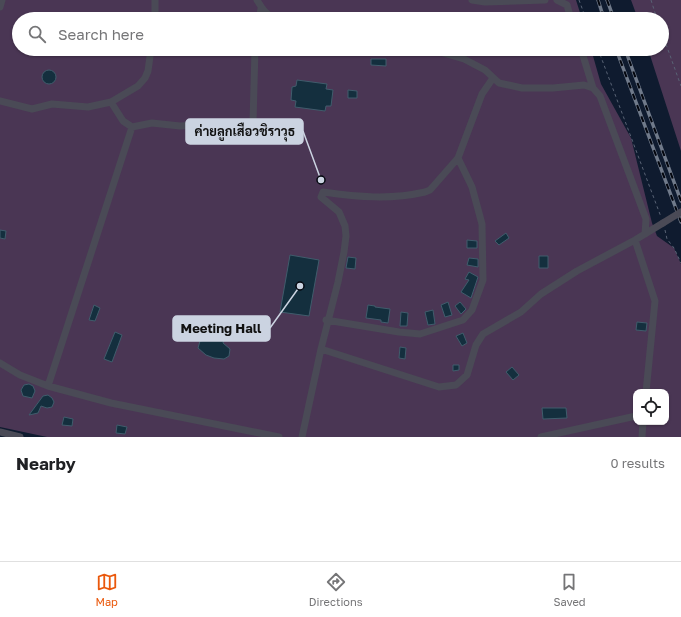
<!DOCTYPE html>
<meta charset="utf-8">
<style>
:root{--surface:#fff;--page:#f2f2f2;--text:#202124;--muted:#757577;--line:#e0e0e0;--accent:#ea580c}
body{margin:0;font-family:"Golos Text",Sarabun,sans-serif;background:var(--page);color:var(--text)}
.controls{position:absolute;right:12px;bottom:12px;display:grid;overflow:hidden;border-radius:8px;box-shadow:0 1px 3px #0004}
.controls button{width:36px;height:36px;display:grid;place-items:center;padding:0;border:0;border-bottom:1px solid var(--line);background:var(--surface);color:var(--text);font:20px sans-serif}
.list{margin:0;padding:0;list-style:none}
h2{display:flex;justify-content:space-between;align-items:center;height:52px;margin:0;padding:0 16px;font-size:17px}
h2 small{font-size:13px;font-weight:400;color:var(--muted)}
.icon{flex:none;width:22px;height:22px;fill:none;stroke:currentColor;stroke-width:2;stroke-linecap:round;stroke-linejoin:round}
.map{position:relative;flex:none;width:681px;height:437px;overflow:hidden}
.search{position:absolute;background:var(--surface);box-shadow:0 1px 3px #0004;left:12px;right:12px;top:12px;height:44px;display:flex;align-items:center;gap:10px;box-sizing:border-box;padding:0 14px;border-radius:22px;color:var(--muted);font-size:15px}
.sheet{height:124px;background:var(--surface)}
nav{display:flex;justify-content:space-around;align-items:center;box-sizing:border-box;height:56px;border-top:1px solid var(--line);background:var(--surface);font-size:11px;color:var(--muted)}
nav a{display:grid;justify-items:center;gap:2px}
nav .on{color:var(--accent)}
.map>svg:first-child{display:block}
.green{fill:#4a3654;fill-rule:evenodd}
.building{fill:#142f3e;stroke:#405c6c}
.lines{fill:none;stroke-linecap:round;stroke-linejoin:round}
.path{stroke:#596375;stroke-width:1;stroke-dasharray:3 3;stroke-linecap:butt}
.minor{stroke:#4a4a56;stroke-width:7}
.rail-casing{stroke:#707a8a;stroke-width:3.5}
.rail{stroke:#03060e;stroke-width:2;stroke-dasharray:6;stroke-linecap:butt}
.minor-bridge{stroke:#4a4a56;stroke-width:7}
.leader{fill:none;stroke:#cbd3e1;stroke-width:1.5}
.callout-dot{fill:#cbd3e1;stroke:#03060e;stroke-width:1.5}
.callout{fill:#cbd3e1;stroke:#cbd3e1;stroke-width:1.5}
.callout-label{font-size:13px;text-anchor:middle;font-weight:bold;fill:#111}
</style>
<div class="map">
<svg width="681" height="437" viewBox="0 0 681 437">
<rect width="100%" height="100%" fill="#0f1b2f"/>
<path class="green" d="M0 0H576L582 19H19V49H591L601 84 631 138 652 223 657 236 674 248 681 264V437H47L0 427ZM636 392H666V422H636Z
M631 0H681V151L648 49H662V19H638Z"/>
<path class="building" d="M392 13 411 17V19H391Z
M371 59H386V66L371 65Z
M42 77a7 7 0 1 1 14 0a7 7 0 1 1-14 0Z
M297 80 327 84 326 89 333 90 331 106H326L325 111 295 107 296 101 291 100 292 87 296 86Z
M348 90 357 91V98H348Z
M0 230 6 231 5 239 0 238Z
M506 233 509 238 499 245 495 241Z
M467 240 477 241V248H467Z
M290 255 319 260 309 316 280 312Z
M539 256H548V268H539Z
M348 257 356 258 355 269 346 268Z
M469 258 478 259V267L467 265Z
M469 272 478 277 471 298 461 292 469 280 465 279Z
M448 302 452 315 445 317 441 305Z
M460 302 466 309 461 314 455 306Z
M94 305 100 308 95 321 89 320Z
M368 305 375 306V307L390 309 388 323 381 322V320L366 318Z
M433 310 435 324 428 325 425 312Z
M401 312 408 313 407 326H400Z
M637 322 647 323 646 331 636 330Z
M115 332 122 335 112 362 104 359Z
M463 333 467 343 462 346 456 336Z
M214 336 224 339 223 343 230 349 229 356 224 359 214 358 206 355 198 348 200 341 206 340H213Z
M400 347 406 348 405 359 399 358Z
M453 365H459V370L453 371Z
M512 367 519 375 513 380 506 372Z
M29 384 33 386 35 391 32 398 23 396 21 390 24 385Z
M48 395 52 398 54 402 52 407 47 408 41 406 38 413 29 415 43 396Z
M542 408H566L567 418 543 419Z
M64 417 73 419 72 426 62 425Z
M117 425 127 427 125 434 116 433Z"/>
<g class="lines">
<path class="path" d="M579 0 586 19
M651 0 657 19
M662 33 681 86
M598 49 661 217
M665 230 667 239 674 248 681 263"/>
<path class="minor" d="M155 0V19
M257 0C262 9 266 14 275 19
M472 0 485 2 545 0
M557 0 567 5 571 19
M0 7 2 0
M259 19 261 9
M412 49 433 50 464 59 485 70 499 83 522 88H553L584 85 593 88 600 96 646 219 645 234
M581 49 593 88
M0 101 32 109 52 104 88 107 111 102 138 86 145 78 148 71 151 49
M111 102 123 121 132 127 152 123 180 126 253 122 255 49
M635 240 655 301 646 392
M326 320 399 332 420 334 463 320 472 310 483 280 482 224 472 187 458 158 482 94 493 78
M321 349 338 282 344 252 346 236 345 226 339 212 321 197 323 192C358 197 390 200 425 192L430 190 458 158
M0 363 20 375 48 386 111 403 279 437
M48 386 132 127
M0 432 20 437
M302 437 321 349 439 387 456 385 467 375 476 345 483 334 521 312 541 294 577 271 635 240 663 223
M541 437 636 416
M642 437 643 422"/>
<g class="rail-casing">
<path id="rail" d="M598 0 604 19
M607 0 614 19
M616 49 681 222
M625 49 681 201"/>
</g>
<use href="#rail" class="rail"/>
<path class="minor-bridge" d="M663 223 681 212"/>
</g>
<path class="leader" d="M321 180L303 131M300 286L270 328"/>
<g class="callout-dot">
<circle cx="321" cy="180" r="4"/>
<circle cx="300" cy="286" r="4"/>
</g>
<g class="callout">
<rect x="186" y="119" width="117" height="25" rx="4"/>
<rect x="173" y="316" width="97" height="25" rx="4"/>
</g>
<g class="callout-label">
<text x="245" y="136">ค่ายลูกเสือวชิราวุธ</text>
<text x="221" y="333">Meeting Hall</text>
</g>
</svg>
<div class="controls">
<button><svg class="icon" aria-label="locate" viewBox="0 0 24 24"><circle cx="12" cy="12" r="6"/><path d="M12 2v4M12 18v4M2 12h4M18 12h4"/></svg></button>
</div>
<div class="search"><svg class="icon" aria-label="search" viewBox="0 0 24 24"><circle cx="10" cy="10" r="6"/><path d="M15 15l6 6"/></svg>Search here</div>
</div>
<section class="sheet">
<h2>Nearby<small>0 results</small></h2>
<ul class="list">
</ul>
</section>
<nav>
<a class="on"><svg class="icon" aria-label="map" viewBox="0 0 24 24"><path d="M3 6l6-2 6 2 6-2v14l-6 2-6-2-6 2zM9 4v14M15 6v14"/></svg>Map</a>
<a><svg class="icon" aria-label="directions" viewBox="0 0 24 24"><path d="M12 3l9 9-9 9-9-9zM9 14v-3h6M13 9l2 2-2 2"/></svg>Directions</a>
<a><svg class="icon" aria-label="saved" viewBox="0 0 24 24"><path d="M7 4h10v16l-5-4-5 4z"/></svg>Saved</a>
</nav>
